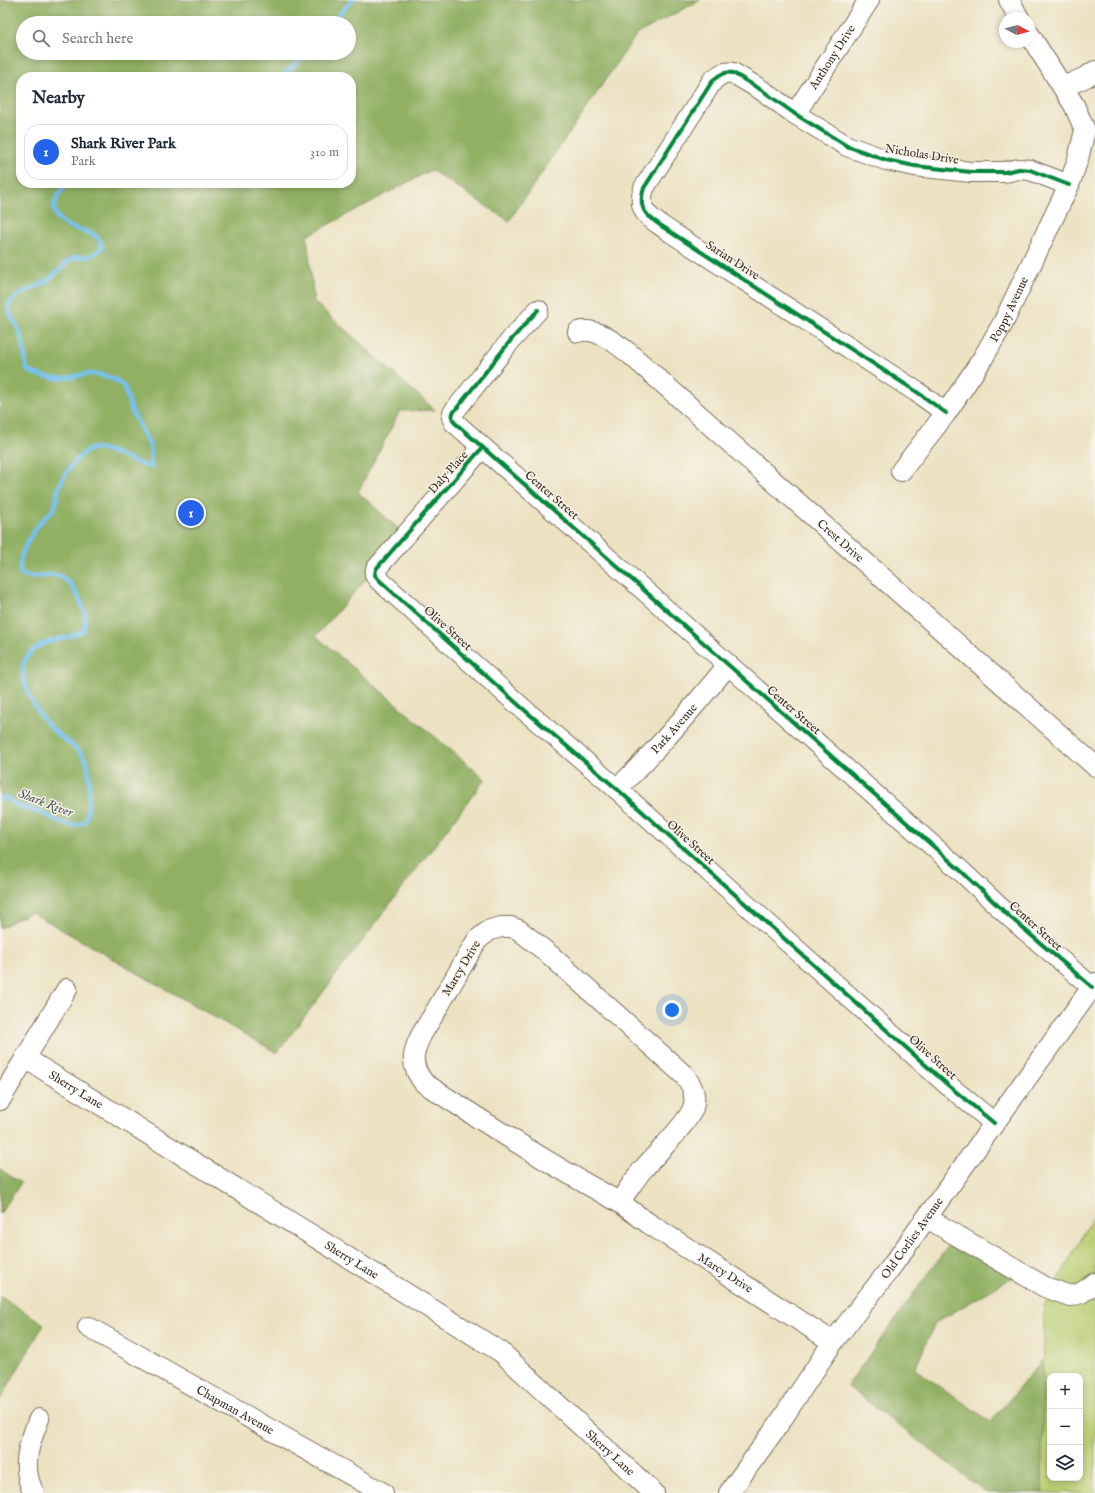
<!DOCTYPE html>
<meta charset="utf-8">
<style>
:root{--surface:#fff;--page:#f6f6f7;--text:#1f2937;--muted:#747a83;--line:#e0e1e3;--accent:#2563eb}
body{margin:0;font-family:"IM FELL English",serif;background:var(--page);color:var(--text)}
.controls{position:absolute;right:12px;bottom:12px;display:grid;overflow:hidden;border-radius:8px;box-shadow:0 2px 6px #0003}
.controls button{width:36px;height:36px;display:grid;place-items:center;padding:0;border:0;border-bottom:1px solid var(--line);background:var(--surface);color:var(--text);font:20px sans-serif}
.compass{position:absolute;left:999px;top:12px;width:36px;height:36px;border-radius:50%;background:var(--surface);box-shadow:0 2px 6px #0003;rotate:97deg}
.you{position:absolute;left:672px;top:1010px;width:14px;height:14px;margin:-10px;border:3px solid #fff;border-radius:50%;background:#1a73e8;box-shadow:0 0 0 6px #1a73e833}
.badge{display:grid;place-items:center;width:26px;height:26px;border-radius:50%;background:var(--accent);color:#fff;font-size:13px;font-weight:700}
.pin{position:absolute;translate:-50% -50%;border:2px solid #fff;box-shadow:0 1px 4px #0006}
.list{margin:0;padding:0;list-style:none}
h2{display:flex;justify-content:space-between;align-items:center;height:52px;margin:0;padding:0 16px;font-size:17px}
h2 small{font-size:13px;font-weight:400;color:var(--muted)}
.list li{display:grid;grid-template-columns:26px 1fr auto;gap:12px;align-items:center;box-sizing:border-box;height:56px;margin:0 8px 8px;padding:0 8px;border:1px solid var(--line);border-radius:16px}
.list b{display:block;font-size:15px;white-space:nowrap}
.list p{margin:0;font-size:13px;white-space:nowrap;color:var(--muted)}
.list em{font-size:13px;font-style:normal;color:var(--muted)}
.icon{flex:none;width:22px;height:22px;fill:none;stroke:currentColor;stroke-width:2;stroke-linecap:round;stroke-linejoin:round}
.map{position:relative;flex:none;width:1095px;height:1493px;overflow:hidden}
.search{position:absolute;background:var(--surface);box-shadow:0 2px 6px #0003;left:16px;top:16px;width:340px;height:44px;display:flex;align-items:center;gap:10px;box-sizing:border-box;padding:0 14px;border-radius:22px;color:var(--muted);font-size:15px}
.panel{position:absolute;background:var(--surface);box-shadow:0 2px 6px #0003;left:16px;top:72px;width:340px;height:116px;border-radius:16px}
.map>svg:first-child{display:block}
.green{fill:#b7cd71;stroke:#797c48;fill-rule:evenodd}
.forest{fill:#91b063;stroke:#666d40;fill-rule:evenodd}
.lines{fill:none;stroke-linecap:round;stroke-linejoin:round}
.stream{stroke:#75c1ef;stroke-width:4.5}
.minor-casing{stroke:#796a57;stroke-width:22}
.minor{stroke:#fff;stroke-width:20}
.cycleway-casing{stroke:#f7f3e8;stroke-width:6}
.cycleway{stroke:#00873e;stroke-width:4}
.labels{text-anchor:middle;stroke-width:3;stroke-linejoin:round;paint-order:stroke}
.street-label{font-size:12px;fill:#3b2a1e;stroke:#f7f3e8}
.water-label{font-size:13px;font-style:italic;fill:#4c575d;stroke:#f7f3e8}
</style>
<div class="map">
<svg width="1095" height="1493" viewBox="0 0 1095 1493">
<rect width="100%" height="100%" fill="#f7f3e8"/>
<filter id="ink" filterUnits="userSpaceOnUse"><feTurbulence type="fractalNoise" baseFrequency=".025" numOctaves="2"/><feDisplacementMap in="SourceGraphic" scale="8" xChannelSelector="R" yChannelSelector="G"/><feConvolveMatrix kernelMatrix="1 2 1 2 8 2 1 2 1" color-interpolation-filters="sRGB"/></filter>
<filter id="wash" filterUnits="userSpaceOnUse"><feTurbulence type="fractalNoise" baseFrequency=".012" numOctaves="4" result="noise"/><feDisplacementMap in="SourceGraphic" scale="16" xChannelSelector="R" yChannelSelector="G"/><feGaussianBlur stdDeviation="0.9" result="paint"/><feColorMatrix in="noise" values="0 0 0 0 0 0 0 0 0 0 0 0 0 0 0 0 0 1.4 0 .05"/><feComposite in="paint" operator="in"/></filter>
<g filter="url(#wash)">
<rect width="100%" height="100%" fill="#ece2c2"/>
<path class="green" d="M1095 1213V1493H1042L1044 1306ZM1050 1376H1080V1478H1050Z"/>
<path class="forest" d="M0 0H700L637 34 509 221 431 170 307 236 314 302 435 410 400 411 358 492 405 535 316 636 485 779 277 1053 31 912 0 928ZM23 23H349V53H23ZM21 77H351V183H21Z
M0 1169 21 1183 0 1214Z
M954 1238 1017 1275 935 1323 915 1369 991 1422 1043 1359 1042 1493H987L847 1386Z
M0 1296 44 1324 0 1400Z"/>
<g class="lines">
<path class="stream" d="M333 23 342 11 353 0
M283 77 284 74 308 53
M170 183 175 186 178 183
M0 800 5 797 19 806 41 813 64 824 74 826 85 822C89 812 91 769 86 761 79 747 64 741 53 730 39 717 17 682 24 662 25 658 30 653 33 650 48 638 69 640 84 630 84 626 85 621 85 617 84 605 70 577 57 575 43 573 36 581 21 574 16 557 30 536 40 523 43 518 49 515 53 510 58 502 56 492 60 484 65 473 82 448 96 448 112 449 134 464 151 467L150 446 133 414 124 387C117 378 98 373 87 374 80 375 73 377 66 378 54 379 37 376 27 370 25 358 24 345 20 333 16 323 8 315 9 304 18 291 36 290 48 280 57 273 64 263 74 258 78 256 82 257 86 257 93 256 97 252 102 248 101 225 65 236 55 213 51 201 61 191 68 183"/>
</g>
</g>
<g filter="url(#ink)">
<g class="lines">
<g class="minor-casing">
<g id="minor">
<path d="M1009 0 1019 18"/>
<path d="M1063 87 1086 77 1095 71"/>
<path id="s1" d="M795 114 869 0"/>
<path d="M538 310 511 340 453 413 452 417 454 422 960 870 1011 918 1092 987"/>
<path id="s2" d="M578 332C595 326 617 344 630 354L1095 766"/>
<path d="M946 413 917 392 672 233C654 220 635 214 644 188L713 80C720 75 724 71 733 73L763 91 795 114 847 146 886 160 915 166 971 172H1005L1019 169 1030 170 1069 185"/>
<path d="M482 448 376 569 375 575 379 580 521 707 617 789 949 1086 994 1123"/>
<path id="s3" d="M901 471 946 413 983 358 1003 323 1069 185 1078 159 1085 130 1074 105 1029 34"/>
<path id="s4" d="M617 789C656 751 693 708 728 665"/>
<path d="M501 927H511L519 930 550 955 684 1075C692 1085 697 1095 693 1108 688 1123 656 1154 644 1168 635 1178 628 1191 619 1202 552 1166 488 1125 424 1083 418 1075 413 1067 414 1056 416 1039 429 1023 437 1009 450 986 464 963 477 940L490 930Z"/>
<path id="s5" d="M25 1058 501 1352 654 1493"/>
<path d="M0 1100 67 989"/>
<path id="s6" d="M619 1202 648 1223 833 1342"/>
<path d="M927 1218 1045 1287 1070 1296 1081 1293 1095 1283"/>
<path id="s7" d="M88 1327 383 1493"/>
<path d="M34 1493C20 1468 29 1443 39 1419"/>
<path id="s8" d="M729 1493 778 1425 833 1342 889 1270 1095 983"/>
</g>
</g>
<use href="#minor" class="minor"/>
<g class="cycleway-casing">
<path id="cycleway" d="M538 310 511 340 453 413 452 417 454 422 960 870 1011 918 1092 987
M946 413 917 392 672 233C654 220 635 214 644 188L713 80C720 75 724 71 733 73L763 91 795 114 847 146 886 160 915 166 971 172H1005L1019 169 1030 170 1069 185
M482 448 376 569 375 575 379 580 521 707 617 789 949 1086 994 1123"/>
</g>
<use href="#cycleway" class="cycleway"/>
</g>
</g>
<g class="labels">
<g class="street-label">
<text dy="4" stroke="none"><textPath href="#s1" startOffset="68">Anthony Drive</textPath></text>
<text transform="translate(922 154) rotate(9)" y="4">Nicholas Drive</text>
<text transform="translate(733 260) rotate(33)" y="4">Sarian Drive</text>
<text dy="4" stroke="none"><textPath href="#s3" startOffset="195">Poppy Avenue</textPath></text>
<text transform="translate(448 472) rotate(-48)" y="4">Daly Place</text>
<text transform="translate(552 495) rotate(41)" y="4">Center Street</text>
<text dy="4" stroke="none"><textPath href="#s2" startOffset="340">Crest Drive</textPath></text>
<text transform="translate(448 628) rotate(42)" y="4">Olive Street</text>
<text transform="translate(794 710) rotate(41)" y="4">Center Street</text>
<text dy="4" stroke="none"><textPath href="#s4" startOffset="83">Park Avenue</textPath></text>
<text transform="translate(691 842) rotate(42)" y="4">Olive Street</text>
<text transform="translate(1036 926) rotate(42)" y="4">Center Street</text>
<text transform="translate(461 968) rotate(-59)" y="4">Marcy Drive</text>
<text transform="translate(933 1057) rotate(42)" y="4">Olive Street</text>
<text dy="4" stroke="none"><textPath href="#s5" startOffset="60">Sherry Lane</textPath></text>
<text dy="4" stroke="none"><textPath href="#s8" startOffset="314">Old Corlies Avenue</textPath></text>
<text dy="4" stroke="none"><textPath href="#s5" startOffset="384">Sherry Lane</textPath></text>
<text dy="4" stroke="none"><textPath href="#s6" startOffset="128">Marcy Drive</textPath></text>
<text dy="4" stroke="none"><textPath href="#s7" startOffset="169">Chapman Avenue</textPath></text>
<text dy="4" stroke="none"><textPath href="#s5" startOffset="708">Sherry Lane</textPath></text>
</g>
<g class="water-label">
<text transform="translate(46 802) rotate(21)" y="5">Shark River</text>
</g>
</g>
</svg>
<div class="controls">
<button>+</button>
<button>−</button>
<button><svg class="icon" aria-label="layers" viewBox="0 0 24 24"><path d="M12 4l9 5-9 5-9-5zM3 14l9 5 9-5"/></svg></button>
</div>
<svg class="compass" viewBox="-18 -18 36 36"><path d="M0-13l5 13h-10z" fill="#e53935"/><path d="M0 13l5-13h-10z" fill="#747a83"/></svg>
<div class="you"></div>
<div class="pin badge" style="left:191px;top:513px">1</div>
<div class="search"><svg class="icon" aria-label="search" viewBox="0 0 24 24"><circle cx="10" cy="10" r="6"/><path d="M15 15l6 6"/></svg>Search here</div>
<section class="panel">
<h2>Nearby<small></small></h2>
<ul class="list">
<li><span class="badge">1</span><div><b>Shark River Park</b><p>Park</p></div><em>310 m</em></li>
</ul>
</section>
</div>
